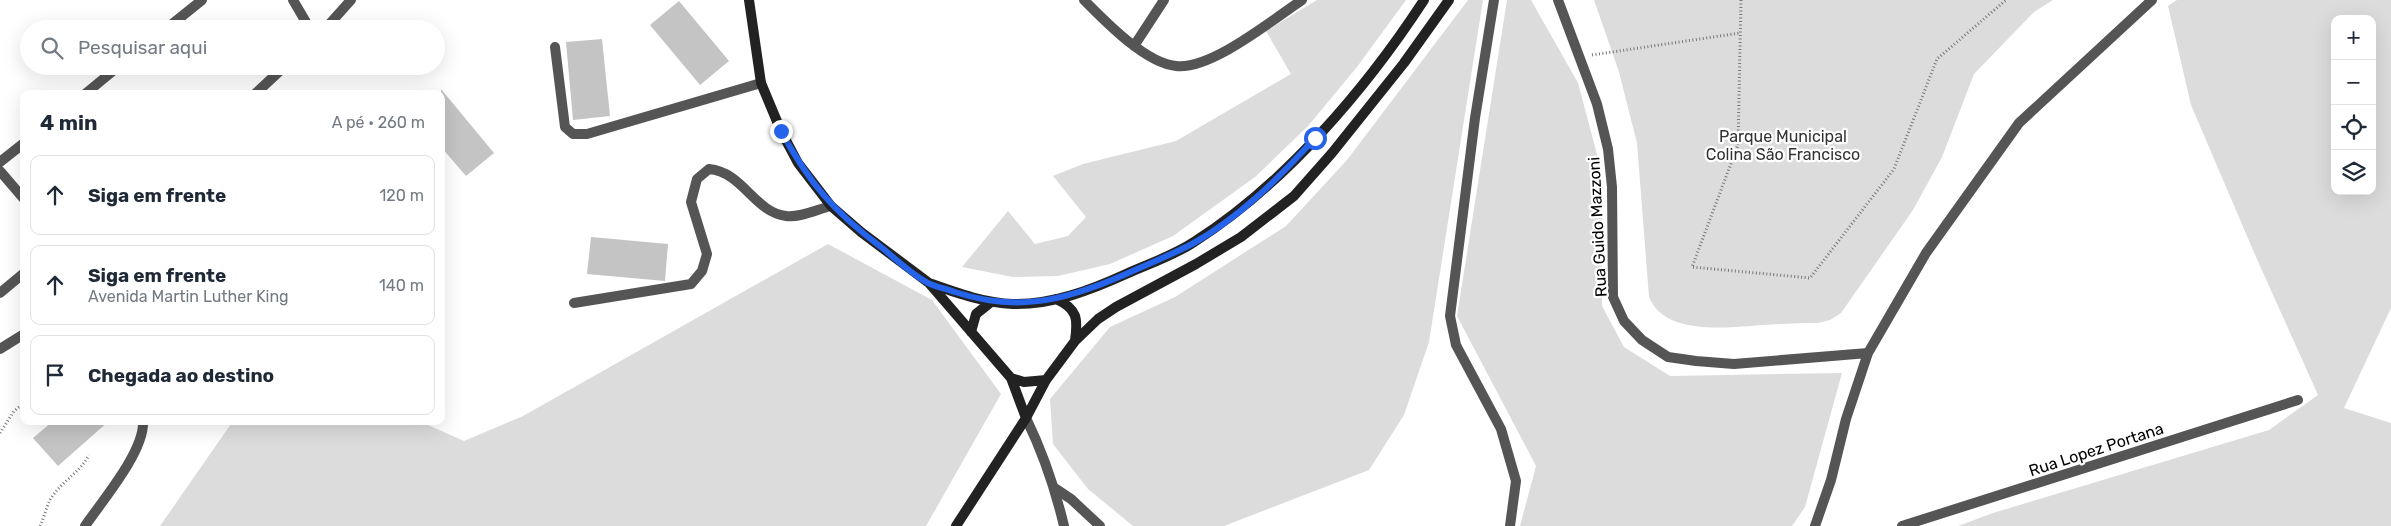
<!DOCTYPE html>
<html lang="pt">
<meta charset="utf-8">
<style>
:root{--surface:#fff;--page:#f6f6f7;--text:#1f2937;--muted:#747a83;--line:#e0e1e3}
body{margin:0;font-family:Rubik,sans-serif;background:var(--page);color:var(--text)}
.controls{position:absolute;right:15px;top:15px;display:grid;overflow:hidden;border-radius:10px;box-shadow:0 5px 20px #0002}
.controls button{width:45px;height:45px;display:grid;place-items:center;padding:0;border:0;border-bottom:1px solid var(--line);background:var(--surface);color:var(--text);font:25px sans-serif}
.stop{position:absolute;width:15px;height:15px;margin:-11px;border:4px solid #2563eb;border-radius:50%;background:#fff}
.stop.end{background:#2563eb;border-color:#fff;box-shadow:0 1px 5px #0008}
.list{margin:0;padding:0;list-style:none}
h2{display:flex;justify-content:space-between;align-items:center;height:65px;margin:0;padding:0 20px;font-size:21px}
h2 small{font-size:16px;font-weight:400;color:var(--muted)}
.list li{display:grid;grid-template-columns:32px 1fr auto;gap:15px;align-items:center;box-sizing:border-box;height:80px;margin:0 10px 10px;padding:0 10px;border:1px solid var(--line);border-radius:10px}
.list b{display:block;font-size:19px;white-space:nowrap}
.list p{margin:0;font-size:16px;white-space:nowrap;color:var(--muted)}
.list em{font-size:16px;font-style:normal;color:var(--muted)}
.icon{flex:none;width:28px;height:28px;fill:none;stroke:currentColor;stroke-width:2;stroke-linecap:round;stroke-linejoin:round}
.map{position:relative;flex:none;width:2391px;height:526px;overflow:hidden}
.search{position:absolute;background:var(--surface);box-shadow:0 5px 20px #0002;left:20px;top:20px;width:425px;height:55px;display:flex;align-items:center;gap:12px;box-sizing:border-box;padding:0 18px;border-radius:28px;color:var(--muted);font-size:19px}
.panel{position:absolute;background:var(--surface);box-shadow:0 5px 20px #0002;left:20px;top:90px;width:425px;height:335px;border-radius:10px}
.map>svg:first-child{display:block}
.green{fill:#dcdcdc;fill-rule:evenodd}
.building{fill:#c4c4c4}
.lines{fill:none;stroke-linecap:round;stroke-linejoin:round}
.path{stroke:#777;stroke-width:3;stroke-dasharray:1 2.5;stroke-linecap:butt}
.lane{stroke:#555;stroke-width:10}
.street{stroke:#555;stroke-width:10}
.secondary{stroke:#222;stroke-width:10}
.route{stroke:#2563eb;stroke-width:6}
.labels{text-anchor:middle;stroke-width:4.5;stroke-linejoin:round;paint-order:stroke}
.park-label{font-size:16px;fill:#333;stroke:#fff}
.street-label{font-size:16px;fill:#000;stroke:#fff}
</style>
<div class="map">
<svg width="2391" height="526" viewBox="0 0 2391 526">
<rect width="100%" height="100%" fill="#fff"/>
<path class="green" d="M1317 0H1406L1357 67 1308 126 1255 177 1173 236 1110 264 1058 276 1013 277 962 267 1008 211 1035 244 1068 236 1086 217 1053 176 1083 164 1176 141 1291 74 1266 31Z
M1468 0H1483L1429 342 1404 415 1369 470 1224 526H1133L1088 489 1053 444 1050 399 1110 327 1175 297 1286 226 1347 160Z
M1507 0H1531L1578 83 1602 173V306L1624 347 1670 376 1842 373 1805 507 1792 526H1520L1536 466 1457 316Z
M1594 0H2053L2034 12 1974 74 1942 157 1913 210 1841 313 1830 320 1818 323C1800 323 1782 324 1763 325 1731 327 1665 337 1649 297L1637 143 1619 72Z
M2177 0H2391V308L2344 408 2391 423V526H1958L1993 513 2269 430 2318 395 2256 257 2191 105 2168 6ZM2335 19H2372V191H2335Z
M828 244 932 300 1001 394 926 526H160L233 421H419L464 441 523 416Z"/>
<path class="building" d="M679 1 729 61 700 85 650 25Z
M602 39 610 116 573 120 566 42Z
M441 89 494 153 466 176 441 147Z
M591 237 668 244 665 281 587 274Z
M53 421H109L58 466 33 438Z"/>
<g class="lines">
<path class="path" d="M1741 0 1738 145 1692 267 1810 278 1894 169 1937 59 2006 0
M1592 55 1740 33
M0 433 14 411 24 403
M40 526C44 518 46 508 50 500 60 482 79 474 89 455"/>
<path class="lane" d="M1494 0 1475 118 1450 316 1456 345 1501 429 1516 481 1510 526
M555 47 565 127 573 134H587L761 83
M574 303 691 284 702 271 707 254 691 202 697 179 709 169C743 172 754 212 786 216 800 218 818 209 831 206
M0 349 24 334
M1056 489 1071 499 1100 526
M85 526C102 501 145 451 143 421"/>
<path class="street" d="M293 0 310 29
M1084 0C1105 21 1145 63 1176 66 1211 70 1272 20 1302 0
M1558 0 1597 104 1608 149 1612 187 1613 297 1624 321 1642 340 1668 357 1696 361 1734 364 1868 353
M166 29 202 0
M325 29 351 0
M1134 46 1164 0
M85 94 119 66
M255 94 285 66
M0 162 24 143
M0 171 24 199
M0 293 24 273
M1026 418C1043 453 1055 488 1064 526
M1815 526 1831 480 1846 419 1868 353 1926 253 2019 123 2152 0
M1902 526 2298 400"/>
<path class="secondary" d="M749 0 761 83 781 131 798 163 831 206 861 232 929 283 1011 378 1026 418
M929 283C957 293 984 303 1013 304 1052 305 1091 290 1126 274 1148 264 1173 256 1194 242 1284 185 1366 89 1424 0
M1056 299C1078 309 1078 319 1075 341
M971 332 976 314 991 302
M1011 378 1024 382 1046 380
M956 526 1026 418 1046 380 1075 341 1098 319 1116 307 1196 264 1241 237 1294 196 1332 153 1404 63 1449 0"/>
</g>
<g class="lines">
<path class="route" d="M781 131C809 183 834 212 881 247 896 259 912 275 930 284 937 287 947 289 955 292 1018 313 1067 300 1126 274 1148 264 1171 255 1192 244 1239 218 1279 178 1315 138"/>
</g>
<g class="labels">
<g class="park-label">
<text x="1783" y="142">Parque Municipal<tspan x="1783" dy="18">Colina São Francisco</tspan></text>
</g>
<g class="street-label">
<text transform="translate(1597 227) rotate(-93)" y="6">Rua Guido Mazzoni</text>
<text transform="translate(2096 449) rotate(-18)" y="6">Rua Lopez Portana</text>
</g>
</g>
</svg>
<div class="controls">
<button>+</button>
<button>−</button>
<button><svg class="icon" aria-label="locate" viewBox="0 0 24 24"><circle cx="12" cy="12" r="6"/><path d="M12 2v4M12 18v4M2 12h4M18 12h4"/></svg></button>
<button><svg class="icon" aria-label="layers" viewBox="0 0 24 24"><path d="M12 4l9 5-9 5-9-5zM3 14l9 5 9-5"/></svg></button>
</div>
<div class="stop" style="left:1315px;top:138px"></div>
<div class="stop end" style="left:781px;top:131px"></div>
<div class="search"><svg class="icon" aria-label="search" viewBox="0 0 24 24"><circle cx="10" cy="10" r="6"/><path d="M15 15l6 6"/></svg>Pesquisar aqui</div>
<section class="panel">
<h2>4 min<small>A pé · 260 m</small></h2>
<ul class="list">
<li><svg class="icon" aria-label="ahead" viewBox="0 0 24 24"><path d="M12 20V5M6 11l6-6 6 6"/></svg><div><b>Siga em frente</b></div><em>120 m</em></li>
<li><svg class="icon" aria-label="ahead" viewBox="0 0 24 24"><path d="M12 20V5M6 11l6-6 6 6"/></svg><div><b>Siga em frente</b><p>Avenida Martin Luther King</p></div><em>140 m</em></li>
<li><svg class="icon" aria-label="arrive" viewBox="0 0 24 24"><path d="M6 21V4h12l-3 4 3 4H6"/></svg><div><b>Chegada ao destino</b></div></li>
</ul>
</section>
</div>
